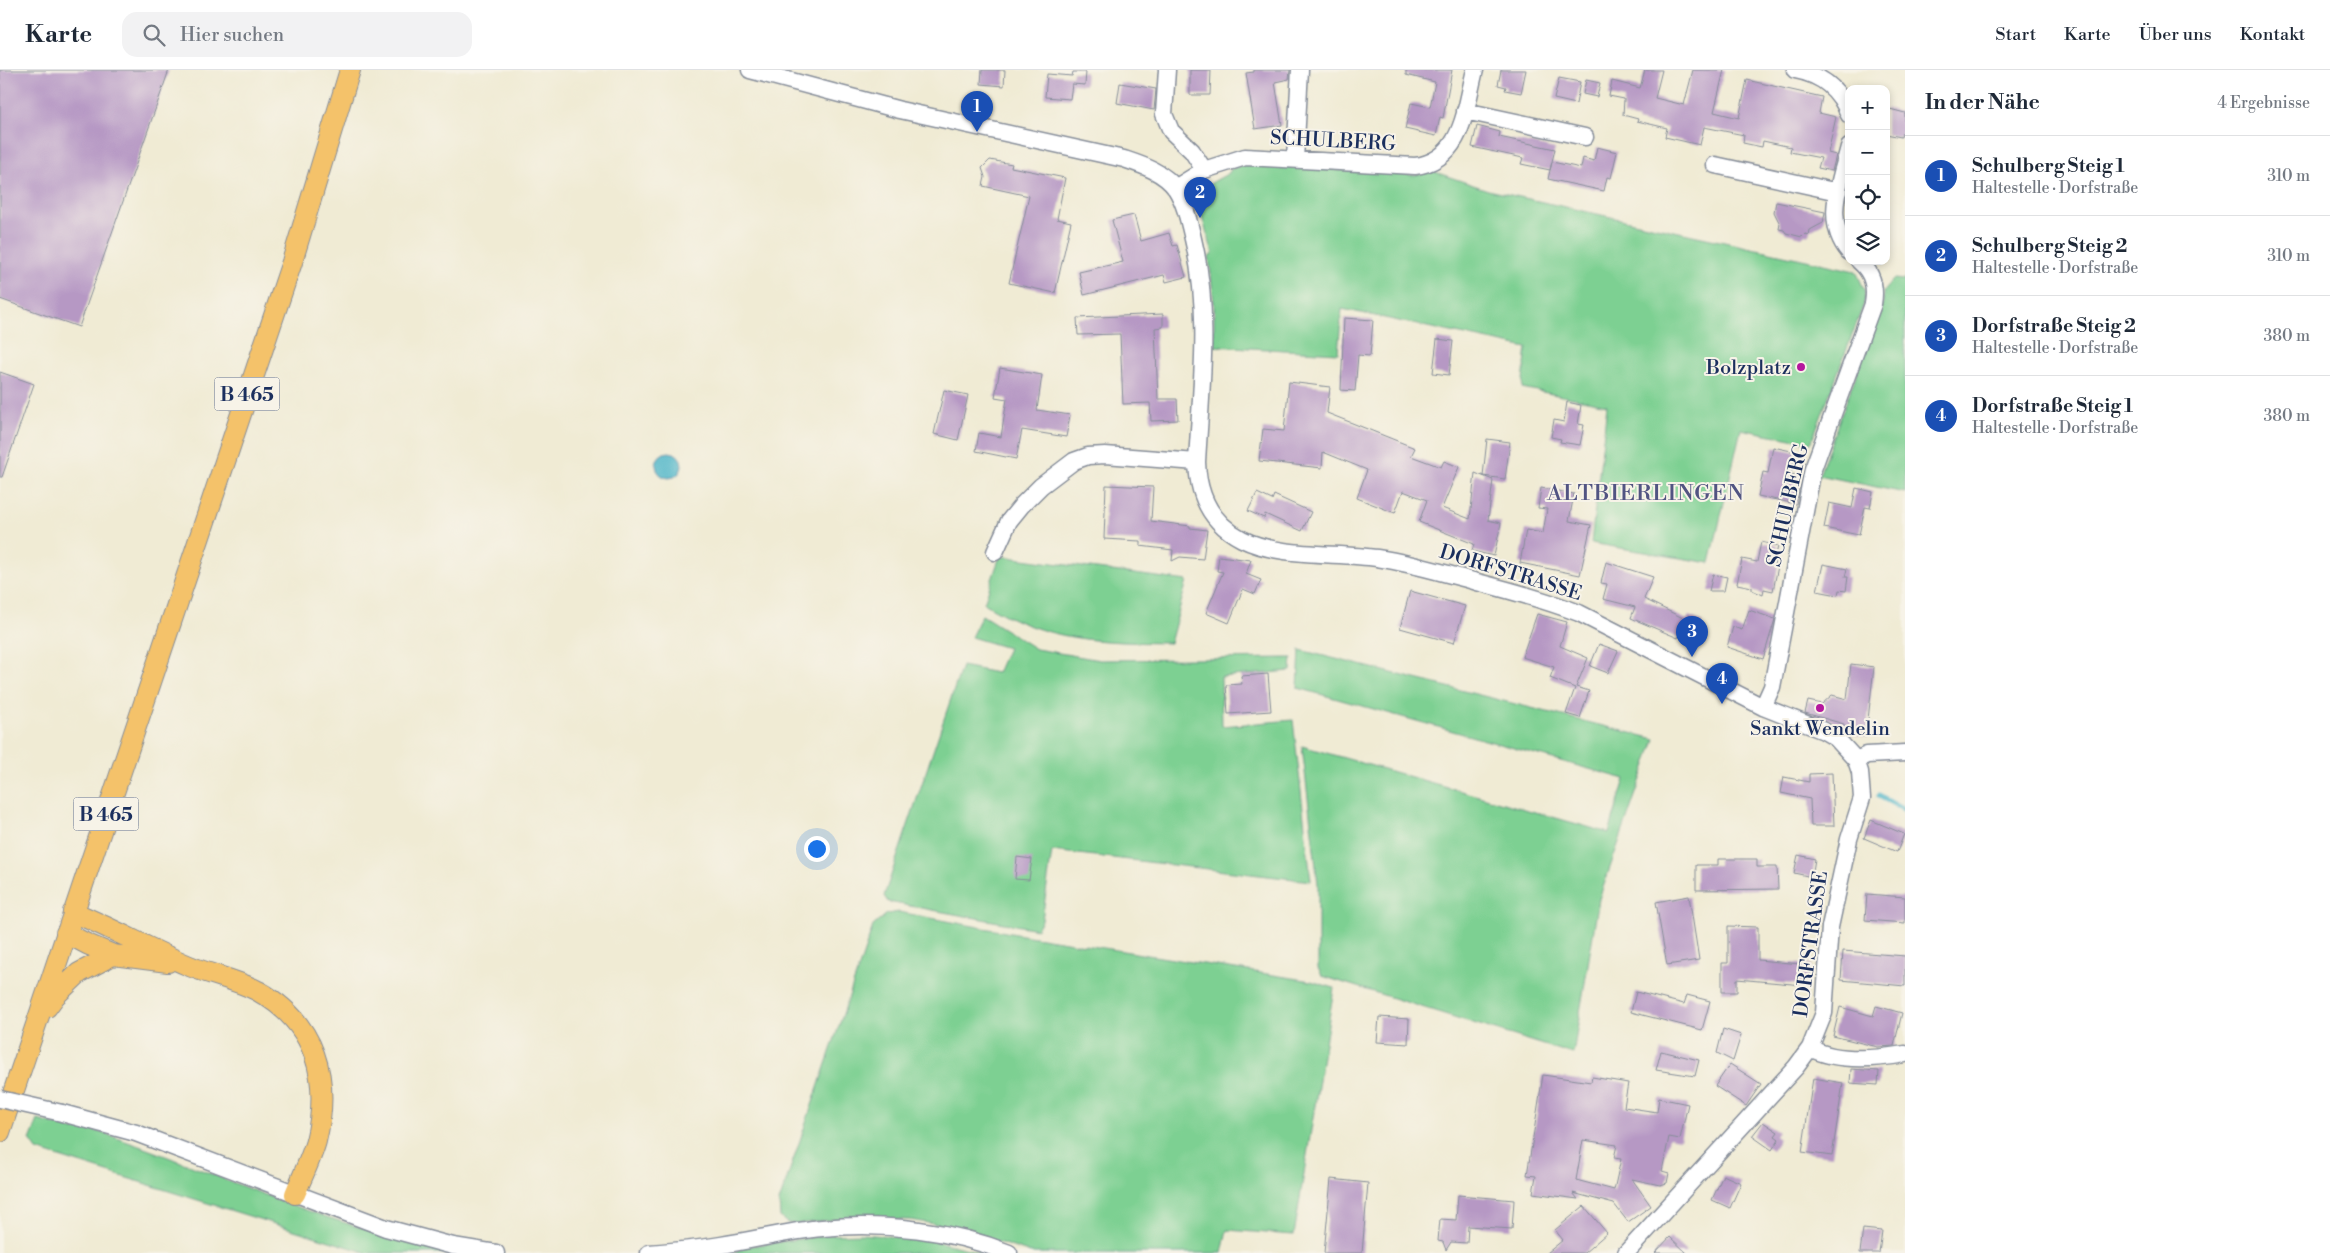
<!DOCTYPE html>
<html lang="de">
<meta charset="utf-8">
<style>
:root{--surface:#fff;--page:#f2f2f3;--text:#1f2937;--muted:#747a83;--line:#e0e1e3;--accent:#b5179e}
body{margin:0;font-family:"Libre Bodoni",serif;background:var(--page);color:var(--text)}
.controls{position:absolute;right:15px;top:15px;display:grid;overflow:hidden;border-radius:10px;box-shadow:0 2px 8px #0003}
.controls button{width:45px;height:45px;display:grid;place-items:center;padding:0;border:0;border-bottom:1px solid var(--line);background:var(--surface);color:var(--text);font:25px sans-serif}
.you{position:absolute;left:816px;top:778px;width:18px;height:18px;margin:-12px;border:4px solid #fff;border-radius:50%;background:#1a73e8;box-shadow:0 0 0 8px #1a73e833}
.badge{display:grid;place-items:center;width:32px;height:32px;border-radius:50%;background:var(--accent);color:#fff;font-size:16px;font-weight:700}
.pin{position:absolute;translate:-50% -41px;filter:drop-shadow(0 1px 2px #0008)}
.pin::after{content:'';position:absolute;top:26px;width:18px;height:15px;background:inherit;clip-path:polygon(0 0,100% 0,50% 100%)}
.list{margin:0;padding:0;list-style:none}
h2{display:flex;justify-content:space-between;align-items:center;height:65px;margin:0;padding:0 20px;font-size:21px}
h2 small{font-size:16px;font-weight:400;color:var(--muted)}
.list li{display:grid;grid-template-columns:32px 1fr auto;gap:15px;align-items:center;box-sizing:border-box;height:80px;padding:0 20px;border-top:1px solid var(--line)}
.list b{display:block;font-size:19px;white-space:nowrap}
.list p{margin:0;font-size:16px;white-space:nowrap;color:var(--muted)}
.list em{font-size:16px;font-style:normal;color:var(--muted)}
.icon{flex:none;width:28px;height:28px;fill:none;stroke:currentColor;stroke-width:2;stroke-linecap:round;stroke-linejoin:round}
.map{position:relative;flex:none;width:1905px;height:1183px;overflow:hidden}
header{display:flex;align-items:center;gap:30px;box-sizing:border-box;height:70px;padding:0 25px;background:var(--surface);border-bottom:1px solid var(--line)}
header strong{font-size:24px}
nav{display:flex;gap:28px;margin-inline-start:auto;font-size:18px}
.search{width:350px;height:45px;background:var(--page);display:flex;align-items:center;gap:12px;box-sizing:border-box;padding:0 18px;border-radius:15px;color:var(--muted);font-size:19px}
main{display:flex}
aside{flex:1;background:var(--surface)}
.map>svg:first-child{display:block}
.green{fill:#7dd092;stroke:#4c8078}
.water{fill:#49b4c7;stroke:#327292}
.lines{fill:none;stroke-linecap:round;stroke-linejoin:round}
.stream{stroke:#49b4c7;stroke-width:5}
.building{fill:#b698c4;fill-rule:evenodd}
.minor-casing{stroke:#868d99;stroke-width:19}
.major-casing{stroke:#868d99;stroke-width:22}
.minor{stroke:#fff;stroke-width:16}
.major{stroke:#f4c26a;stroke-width:20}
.minor-bridge-casing{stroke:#868d99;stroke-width:19;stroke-linecap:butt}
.minor-bridge{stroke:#fff;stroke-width:16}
.poi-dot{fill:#b5179e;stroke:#f7f3e8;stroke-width:2}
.labels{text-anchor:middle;stroke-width:4;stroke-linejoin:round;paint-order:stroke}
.shield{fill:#f7f3e8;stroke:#5d6a87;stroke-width:1}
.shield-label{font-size:19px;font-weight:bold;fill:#1b2f5e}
.street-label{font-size:20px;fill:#1b2f5e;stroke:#f7f3e8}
.poi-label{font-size:20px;fill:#1b2f5e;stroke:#f7f3e8;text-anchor:end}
.quarter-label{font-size:22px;letter-spacing:1px;fill:#515482;stroke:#f7f3e8}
</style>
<header>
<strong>Karte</strong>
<div class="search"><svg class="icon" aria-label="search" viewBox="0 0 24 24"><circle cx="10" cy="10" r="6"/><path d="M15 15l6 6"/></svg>Hier suchen</div>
<nav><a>Start</a><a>Karte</a><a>Über uns</a><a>Kontakt</a></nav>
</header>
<main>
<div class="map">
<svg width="1905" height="1183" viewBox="0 0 1905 1183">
<rect width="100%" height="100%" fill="#f7f3e8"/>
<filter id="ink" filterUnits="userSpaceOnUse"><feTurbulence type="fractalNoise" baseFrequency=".02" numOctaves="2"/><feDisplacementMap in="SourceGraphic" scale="10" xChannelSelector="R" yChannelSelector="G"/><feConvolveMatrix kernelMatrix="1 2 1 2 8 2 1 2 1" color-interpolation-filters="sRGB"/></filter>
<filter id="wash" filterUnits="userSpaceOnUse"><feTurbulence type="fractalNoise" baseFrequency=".0096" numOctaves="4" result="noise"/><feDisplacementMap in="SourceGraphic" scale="20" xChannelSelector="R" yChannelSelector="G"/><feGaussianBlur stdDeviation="1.12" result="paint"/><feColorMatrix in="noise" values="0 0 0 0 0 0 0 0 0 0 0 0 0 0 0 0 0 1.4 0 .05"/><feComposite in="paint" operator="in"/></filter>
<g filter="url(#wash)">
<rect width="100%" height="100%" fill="#f0ebd4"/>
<path class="green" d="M1246 94 1414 105 1435 102 1488 120 1856 201 1865 221 1864 234 1811 373 1741 359 1710 493 1591 473 1607 335 1522 318 1527 278 1342 239 1338 283 1214 276V233L1209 187 1213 183 1197 131 1211 113 1229 103 1231 99Z
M1893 209 1905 210V423L1819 405 1883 232V222Z
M1000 486 1187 511 1170 573C1099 572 1046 572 984 533Z
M982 545 1036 579 1100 590 1292 588 1291 601 1221 607 1222 656 1293 650 1311 811 1052 781 1042 850 1037 859 888 832 884 826 962 596 997 603 1008 578 971 567Z
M1300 580 1655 669 1599 829 1573 984 1322 906 1318 898V814L1302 676 1609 763 1625 709 1298 618Z
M899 842 1016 864 1311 911 1334 918 1294 1165 1227 1160 1222 1183H1031L952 1157 910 1150 841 1149 796 1154 787 1153 780 1147 779 1132 873 856 887 844Z
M38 1050 74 1060 81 1056C157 1080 230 1113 306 1140 355 1157 405 1171 456 1183H368L37 1080 30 1070Z
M862 1164 931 1170 984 1183H734L742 1177 829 1165Z"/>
<path class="water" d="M656 395a13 13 0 1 1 26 0a13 13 0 1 1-26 0Z"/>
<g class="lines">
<path class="stream" d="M1879 726 1905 740"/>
</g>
<g id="blocks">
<path class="building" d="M0 0H169L79 257 0 229Z
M982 0H1005L1004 16 981 14Z
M1190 0H1211L1210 25H1190Z
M1254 0H1290L1289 9 1275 12 1282 55 1255 59 1246 3 1254 2Z
M1406 0H1452L1443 48 1440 47 1436 66 1405 59 1411 33 1430 37 1435 12 1406 5Z
M1501 0H1526L1521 23 1505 20 1506 17 1498 15Z
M1645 0H1662L1655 28 1684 35 1693 0H1724L1714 42 1739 48 1747 10 1822 27 1819 43 1836 47 1828 83 1836 85 1832 101 1818 98 1821 88 1790 82 1791 77 1763 71 1762 77 1743 73 1744 65 1704 57 1700 75 1665 67 1667 58 1637 51 1638 49 1623 45 1624 29 1609 26 1612 11 1640 18Z
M1073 2H1086L1085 15 1072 14 1070 29 1045 27 1047 4 1072 6Z
M1559 8 1580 12 1576 34 1554 29Z
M1586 10 1600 13 1597 27 1583 24Z
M1120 13 1156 19 1154 40 1117 33Z
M1886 38 1905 43V64L1902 63 1901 67 1886 64Z
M1477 56 1500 62 1499 67 1555 79 1550 100 1521 94 1523 88 1472 77Z
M1597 77 1617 82 1611 108 1607 107 1604 121 1548 109 1552 92 1581 98 1583 88 1594 91Z
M990 90 1012 94 1011 97 1065 108 1057 149 1071 152 1055 223 1009 213 1029 126 983 116 985 107 982 98Z
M1776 132 1825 142 1823 153 1810 160 1809 165 1805 164 1802 167 1786 163 1784 160 1779 159 1780 154 1774 142Z
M1134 145 1141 171 1169 163 1173 176 1177 175 1186 207 1166 212 1164 205 1084 225 1079 202 1123 192 1112 150Z
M1163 244V257L1155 258 1158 329H1177L1178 350 1151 351 1150 333 1123 334 1120 264 1078 265 1077 248Z
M1344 248 1373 250 1370 286 1358 285 1355 321 1341 320Z
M1437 269 1453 271 1449 305 1433 303Z
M1000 298 1042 305 1037 340 1070 345 1066 367 1022 360 1016 389 976 381 979 363 1001 367 1007 329 995 327Z
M0 302 34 314 2 407H0Z
M1289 312 1330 317 1327 343 1415 378 1411 386 1441 397 1444 391 1459 397 1442 438 1470 449 1475 403 1493 410 1488 450 1501 453 1494 486 1472 481 1474 474 1419 452 1427 430 1403 421 1395 443 1357 428 1367 400 1323 382 1322 398 1259 391 1263 359 1284 361Z
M944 320 968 325 958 370 934 364Z
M1567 332 1581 335 1578 354 1584 355 1580 375 1560 372 1561 369 1551 367 1554 350 1564 352Z
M1487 369 1510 372 1505 409 1483 406Z
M1773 377 1796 382 1791 404 1802 406 1796 434 1758 426 1763 402 1768 403Z
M1106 415 1153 417 1151 451 1190 456V458L1207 460 1203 489 1180 487 1172 491 1173 480 1140 476V471L1104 469Z
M1541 418 1574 424 1569 451 1591 455 1580 505 1520 493 1526 460 1543 463 1547 439 1538 438Z
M1856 418 1873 422 1870 438 1865 437 1859 465 1824 458 1829 433 1852 438Z
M1257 423 1272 430 1274 425 1311 442 1302 461 1265 444 1264 448 1248 441Z
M1761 472 1778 476 1774 495 1778 496 1773 521 1764 519 1763 525 1752 520V517L1737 514 1742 489 1757 492Z
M1219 486 1251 490 1246 504 1261 510 1255 524 1243 519 1229 553 1206 543 1223 502 1217 501Z
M1606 492 1653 507 1644 529 1687 550 1689 546 1702 552 1698 571 1689 567 1688 570 1679 566 1678 568 1631 548 1635 537 1603 529 1607 514 1601 513Z
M1823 494 1847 499 1845 507H1848L1846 521 1839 520 1838 525 1817 521Z
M1713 504 1727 507 1724 521H1709Z
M1410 521 1465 536 1454 573 1400 558Z
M1749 540 1775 549 1763 589 1727 577 1733 557 1742 560Z
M1537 544 1567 552 1560 576 1588 588 1576 617 1589 621 1580 648 1566 644 1575 618 1550 608 1554 597 1522 587Z
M1599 574 1618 581 1608 603 1590 596Z
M1851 594 1874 597 1866 667 1845 663 1844 654 1805 643 1808 631 1822 634 1832 625 1847 629Z
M1268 604 1271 641 1228 644 1226 615 1242 614 1241 606Z
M1832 703 1834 756H1811L1810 729 1781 723 1784 707 1809 712V704Z
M1871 750 1904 764 1897 782 1864 768Z
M1798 785 1815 789 1812 807 1794 803Z
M1017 787 1032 789 1029 810 1015 809Z
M1718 789H1757V797H1777L1778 819 1696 820V795H1718Z
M1867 824 1905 827V853L1865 850Z
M1689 826 1699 890 1667 895 1656 832Z
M1728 856 1758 857V890L1811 895 1810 908 1804 907 1803 915 1737 909V922H1722V893H1728Z
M1843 881 1905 886V916L1841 910Z
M1636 922 1684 934 1687 925 1710 931 1702 960 1631 942Z
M1876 936 1902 943 1894 976 1878 977 1833 966 1840 937 1873 946Z
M1379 947 1409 949 1408 974 1377 972Z
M1723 959 1741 965 1733 991 1717 983Z
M1661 981 1699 990 1695 1006 1656 1000Z
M1730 994 1761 1014 1746 1036 1715 1016Z
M1851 999 1879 1001 1878 1015 1850 1013Z
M1543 1005 1591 1012 1592 1007 1628 1013 1624 1037 1657 1042 1659 1028 1688 1034 1680 1069 1669 1067 1662 1101 1669 1103 1667 1113 1660 1115 1632 1109 1651 1136 1628 1152 1614 1134 1573 1123 1578 1129 1533 1123 1536 1106 1527 1105ZM1583 1070 1617 1075 1614 1088 1621 1089 1614 1120 1576 1110Z
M1813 1008 1843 1013 1832 1086 1802 1082Z
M1763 1052 1778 1062 1775 1066 1779 1069 1772 1080 1752 1066Z
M1723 1105 1741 1113 1730 1138 1712 1130Z
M1331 1109 1368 1113 1362 1183H1324Z
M1458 1125 1514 1130 1512 1159 1468 1156 1467 1173 1451 1172 1446 1180 1443 1172 1438 1171 1440 1149 1456 1150Z
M1584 1136 1607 1163 1584 1183H1547L1563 1170 1555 1160Z
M1863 1159 1882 1161 1879 1183H1860Z
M1670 1167 1687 1183H1655Z"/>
</g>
</g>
<g filter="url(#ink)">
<use href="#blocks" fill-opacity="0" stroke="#868d99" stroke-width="1"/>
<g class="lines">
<g class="minor-casing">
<path id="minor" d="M750 0 900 40 1124 89C1142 95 1164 102 1176 119 1185 133 1189 152 1193 169 1211 243 1201 317 1197 392 1198 425 1211 453 1242 469 1280 488 1335 482 1377 488 1411 493 1444 503 1477 512 1512 521 1546 530 1579 543L1763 637 1824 661 1836 668 1856 690 1860 702 1862 728 1849 769 1830 857 1824 943 1810 978 1796 997 1626 1183
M1167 0 1164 44 1171 61 1192 81 1204 100
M1795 0C1822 5 1840 19 1849 45
M1465 41 1585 67
M1849 77C1840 113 1823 151 1849 182
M1295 89 1300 0
M1715 95 1838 122
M1175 118 1204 100 1245 87 1415 96C1463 90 1465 39 1475 0
M995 482 1009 451 1022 435 1041 416 1074 391 1088 386 1105 385 1197 392
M1763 637 1772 617 1813 399 1873 234C1876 217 1873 203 1859 191
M1856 690 1867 685 1905 683
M1810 978C1836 992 1876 989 1905 984
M62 1043 136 1063 386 1158 453 1176 496 1183
M649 1183C673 1181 697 1179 721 1175 755 1170 788 1161 822 1158 884 1152 952 1160 1009 1183"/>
</g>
<g class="major-casing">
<path id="major" d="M73 842C111 858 148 878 187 895 210 905 235 909 258 921 316 953 331 1009 316 1071 311 1089 302 1107 295 1124
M66 863 87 874 113 885
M47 937 55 926 79 903 113 885 168 892
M0 1062 292 192 350 0"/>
</g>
<use href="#minor" class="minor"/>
<use href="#major" class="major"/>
<g class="minor-bridge-casing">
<path id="minor-bridge" d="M0 1029 62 1043"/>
</g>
<use href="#minor-bridge" class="minor-bridge"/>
</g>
</g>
<g class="poi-dot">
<circle cx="1801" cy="297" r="5"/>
<circle cx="1820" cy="638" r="5"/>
</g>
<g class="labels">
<g class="shield">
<rect x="214.5" y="307.5" width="65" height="33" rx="4"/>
<rect x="73.5" y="727.5" width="65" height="33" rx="4"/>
</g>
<g class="shield-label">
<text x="247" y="331">B 465</text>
<text x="106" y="751">B 465</text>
</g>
<g class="street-label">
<text transform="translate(1333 70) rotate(3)" y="7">SCHULBERG</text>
<text transform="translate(1787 435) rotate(-77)" y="7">SCHULBERG</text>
<text transform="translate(1511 502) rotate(17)" y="7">DORFSTRASSE</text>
<text transform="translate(1810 874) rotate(-82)" y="7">DORFSTRASSE</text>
</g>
<g class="poi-label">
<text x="1791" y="304">Bolzplatz</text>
<text x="1820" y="665" text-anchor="middle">Sankt Wendelin</text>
</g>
<g class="quarter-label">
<text x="1646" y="430">ALTBIERLINGEN</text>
</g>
</g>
</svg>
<div class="controls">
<button>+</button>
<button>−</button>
<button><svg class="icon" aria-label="locate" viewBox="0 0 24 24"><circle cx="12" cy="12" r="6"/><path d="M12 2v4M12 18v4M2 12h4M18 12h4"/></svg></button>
<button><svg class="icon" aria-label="layers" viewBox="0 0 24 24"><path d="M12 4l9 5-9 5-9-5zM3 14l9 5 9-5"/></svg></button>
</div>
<div class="you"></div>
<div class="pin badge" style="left:977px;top:62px;background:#1a4fb4">1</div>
<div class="pin badge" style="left:1200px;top:148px;background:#1a4fb4">2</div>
<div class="pin badge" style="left:1692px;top:587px;background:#1a4fb4">3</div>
<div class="pin badge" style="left:1722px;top:634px;background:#1a4fb4">4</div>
</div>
<aside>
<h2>In der Nähe<small>4 Ergebnisse</small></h2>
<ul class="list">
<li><span class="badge" style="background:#1a4fb4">1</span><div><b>Schulberg Steig 1</b><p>Haltestelle · Dorfstraße</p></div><em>310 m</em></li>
<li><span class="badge" style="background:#1a4fb4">2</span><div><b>Schulberg Steig 2</b><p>Haltestelle · Dorfstraße</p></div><em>310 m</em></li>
<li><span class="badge" style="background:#1a4fb4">3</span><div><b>Dorfstraße Steig 2</b><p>Haltestelle · Dorfstraße</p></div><em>380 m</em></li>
<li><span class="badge" style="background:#1a4fb4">4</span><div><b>Dorfstraße Steig 1</b><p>Haltestelle · Dorfstraße</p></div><em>380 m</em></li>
</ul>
</aside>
</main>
